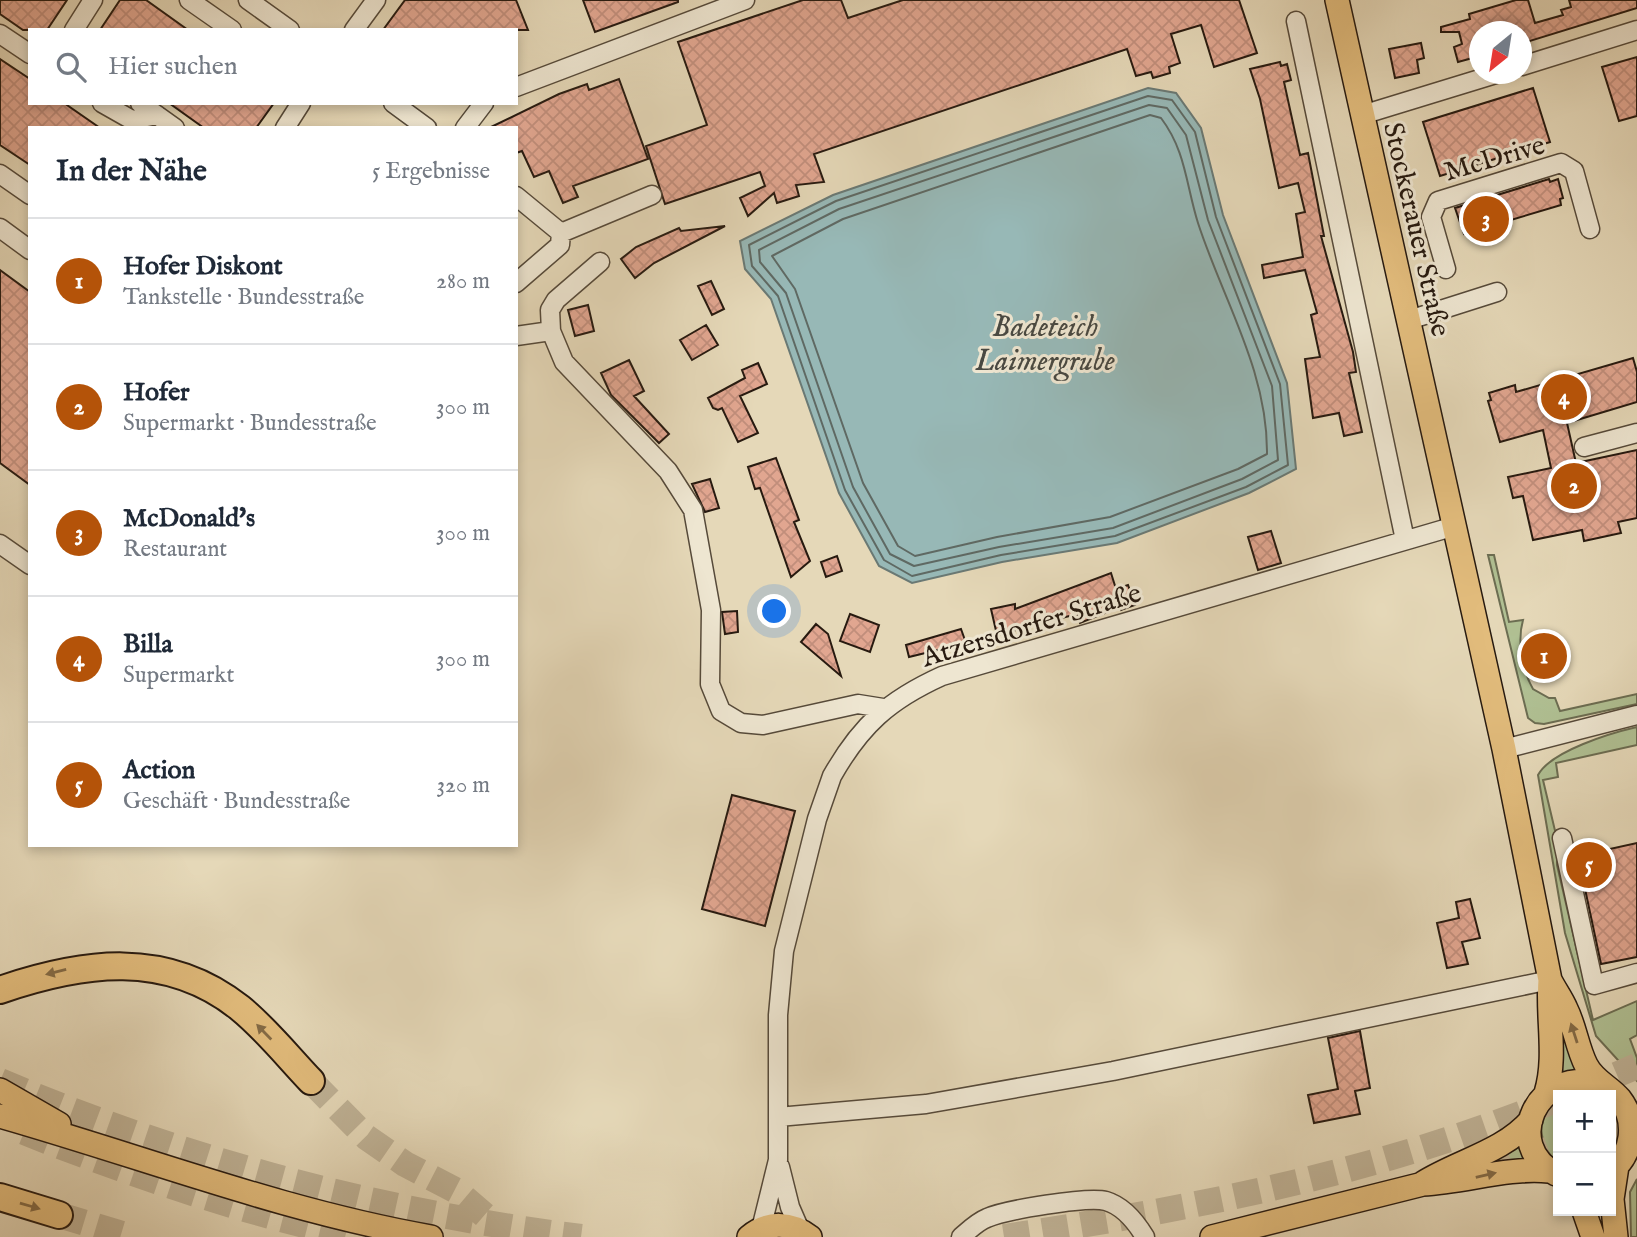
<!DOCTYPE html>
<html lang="de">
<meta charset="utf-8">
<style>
:root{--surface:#fff;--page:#f2f2f3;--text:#1f2937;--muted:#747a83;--line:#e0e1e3;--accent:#b45309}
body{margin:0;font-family:"IM FELL English",serif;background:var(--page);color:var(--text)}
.controls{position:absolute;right:21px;bottom:21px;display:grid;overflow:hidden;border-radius:0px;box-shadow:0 4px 10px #0003}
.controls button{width:63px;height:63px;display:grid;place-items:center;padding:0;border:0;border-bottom:2px solid var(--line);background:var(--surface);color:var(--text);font:35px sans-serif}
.compass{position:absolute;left:1469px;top:21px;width:63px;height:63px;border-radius:50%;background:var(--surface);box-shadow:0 4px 10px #0003;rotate:210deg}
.you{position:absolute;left:775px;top:612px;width:24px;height:24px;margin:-18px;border:5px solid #fff;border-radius:50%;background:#1a73e8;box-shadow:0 0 0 10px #1a73e833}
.badge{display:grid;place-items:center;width:46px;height:46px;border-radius:50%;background:var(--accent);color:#fff;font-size:23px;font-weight:700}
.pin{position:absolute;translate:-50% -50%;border:4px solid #fff;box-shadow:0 2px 7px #0006}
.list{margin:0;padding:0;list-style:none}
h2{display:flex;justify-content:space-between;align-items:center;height:91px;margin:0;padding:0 28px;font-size:30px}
h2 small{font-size:23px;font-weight:400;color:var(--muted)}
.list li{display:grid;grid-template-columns:46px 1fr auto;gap:21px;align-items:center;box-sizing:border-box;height:126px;padding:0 28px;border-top:2px solid var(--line)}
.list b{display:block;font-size:26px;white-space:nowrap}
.list p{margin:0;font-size:23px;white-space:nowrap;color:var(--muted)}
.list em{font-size:23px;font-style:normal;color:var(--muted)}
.icon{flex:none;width:38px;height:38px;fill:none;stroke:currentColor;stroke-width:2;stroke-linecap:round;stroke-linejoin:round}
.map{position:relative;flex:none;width:1637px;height:1237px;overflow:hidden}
.search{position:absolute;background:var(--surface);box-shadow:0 4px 10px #0003;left:28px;top:28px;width:490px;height:77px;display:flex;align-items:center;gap:18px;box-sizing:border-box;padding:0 24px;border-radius:0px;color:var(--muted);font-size:26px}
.panel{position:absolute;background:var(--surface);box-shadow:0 4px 10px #0003;left:28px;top:126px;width:490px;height:721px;border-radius:0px}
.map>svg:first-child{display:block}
.grass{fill:#b0c093;stroke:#6c6d52;stroke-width:2}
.water{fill:#97b8b6;stroke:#6a7974;stroke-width:2}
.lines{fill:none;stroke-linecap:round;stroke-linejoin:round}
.shore{stroke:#5f6963;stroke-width:2}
.building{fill:url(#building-cross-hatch);stroke:#271a10;stroke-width:2}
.highway-tunnel{stroke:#bfb296;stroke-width:26;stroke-dasharray:26 13;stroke-linecap:butt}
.minor-casing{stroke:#564a3a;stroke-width:21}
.major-casing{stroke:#271a10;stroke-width:26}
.highway-casing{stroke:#271a10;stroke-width:30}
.minor{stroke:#eee6d1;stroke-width:18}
.major{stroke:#e2bc7c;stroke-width:23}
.highway{stroke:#e2bc7c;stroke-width:26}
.oneway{fill:#846b46}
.labels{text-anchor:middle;stroke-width:6;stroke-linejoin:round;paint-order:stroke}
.street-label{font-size:28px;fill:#271a10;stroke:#eee6d1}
.water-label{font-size:30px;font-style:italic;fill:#494942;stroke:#eee6d1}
</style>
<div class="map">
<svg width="1637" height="1237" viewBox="0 0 1637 1237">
<defs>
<pattern id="building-cross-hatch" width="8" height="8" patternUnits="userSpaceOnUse" patternTransform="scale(1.75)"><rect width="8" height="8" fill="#e1a690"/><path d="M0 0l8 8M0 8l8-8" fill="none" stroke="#c18e7b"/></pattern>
</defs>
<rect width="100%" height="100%" fill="#e5d8b8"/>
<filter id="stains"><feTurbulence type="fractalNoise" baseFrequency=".00286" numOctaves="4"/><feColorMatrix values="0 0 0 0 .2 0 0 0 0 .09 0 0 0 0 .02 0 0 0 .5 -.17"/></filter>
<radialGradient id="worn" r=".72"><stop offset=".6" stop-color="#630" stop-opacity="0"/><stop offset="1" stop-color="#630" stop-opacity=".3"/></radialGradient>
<path class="grass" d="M1488 555H1494L1509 622 1523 620C1517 641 1522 670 1533 689L1549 698H1555L1560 711 1637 694V704L1544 724 1535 723 1528 718Z
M1637 727V745L1556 763 1558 777 1543 780 1557 839V865L1593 1020 1637 1001V1035L1630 1039 1637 1058V1081L1596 1036 1565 933 1538 775C1551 751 1611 733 1637 727Z
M1558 1006 1577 1070 1560 1073Z
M1558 1099V1164C1539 1146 1533 1116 1558 1099Z
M1611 1104C1623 1123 1621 1139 1611 1158Z
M1521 1144 1526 1159 1454 1176Z
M1637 1179V1237H1631L1630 1192Z"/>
<path class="water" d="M1148 88 1176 93 1201 128 1223 215 1287 383 1296 469 1249 493 1117 543 1002 562 912 583 879 566 839 493 771 299 745 269 740 241 833 195Z"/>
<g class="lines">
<path class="shore" d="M1148 96 1172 100 1195 132 1216 217 1280 384 1288 465 1246 487 1115 536 1001 555 912 576 884 560 845 490 778 296 752 266 749 245 836 201Z
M1149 105 1167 108 1186 135 1208 220 1272 386 1278 460 1242 479 1113 528 999 547 914 566 890 554 853 487 786 293 760 262 759 250 839 209Z
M1150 115 1161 118C1186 151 1186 185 1198 223 1223 300 1268 371 1267 454L1238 469 1110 517 997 537 915 556 898 546 863 483 795 289 772 256 843 219Z"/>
</g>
<path class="building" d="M0 0H67L47 30H23L0 14Z
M120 0H146L188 30H100Z
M405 0H516L528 30H383Z
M583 0H678V2L595 32Z
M803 0H841L848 18 903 0H1239L1257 53 1214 67 1201 25 1171 34 1180 63 1169 67 1170 73 1153 78 1151 72 1136 76 1127 49 814 154 824 182 796 185 799 196 777 203 774 193 748 216 740 198 765 186 760 172 665 204 646 146 707 125 678 42Z
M1516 0H1528L1535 23 1563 15 1561 10 1571 7 1569 0H1637V8L1523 43 1522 32H1480V56L1458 62 1454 47 1462 44 1459 32H1441V27L1470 19 1469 14Z
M1421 43 1424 58 1417 60 1419 73 1395 78 1389 49Z
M1637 57V116L1619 121 1602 67Z
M0 59 30 79V103H64L100 128H30V165L0 145Z
M1280 62 1281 66 1287 64 1291 80 1284 82 1300 155 1308 153 1324 236H1321L1353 352 1356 372 1349 373 1362 432 1344 436 1339 413 1313 418 1305 359 1320 357 1311 315 1317 313 1305 270 1264 278 1262 265 1303 257 1296 214 1305 212 1298 183 1279 188 1260 99 1250 69Z
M619 79 648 159 573 186 578 197 563 203 549 171 534 177 522 151 516 153V128H489L559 94 587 84 589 90Z
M1533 88 1550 142 1440 176 1423 122Z
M169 103H274L256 128H204Z
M1549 179 1550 182 1558 179 1563 198 1560 199 1561 205 1464 234 1455 208Z
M725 226 654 263 635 278 621 259 636 247 679 228 681 231Z
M0 270 30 292V485L0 463Z
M711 281 724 309 712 315 698 286Z
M588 305 594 331 575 336 568 310Z
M706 325 718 345 692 360 680 340Z
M1633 358 1637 372V402L1567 423 1576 463 1637 450V518L1618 522 1621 533 1584 541 1582 530 1533 540 1523 496 1513 498 1508 477 1551 468 1543 430 1500 442 1488 401 1491 400 1489 393 1515 385 1516 392Z
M629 360 644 391 634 396 669 434 659 443 611 395 601 373Z
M758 363 767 384 740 396 758 433 738 442 722 408 718 410 713 408 708 398 745 378 742 370Z
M776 458 799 520 794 522 810 561 791 577 760 488 755 489 748 467Z
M710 479 719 508 705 512 692 484Z
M1271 531 1281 563 1258 570 1248 537Z
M837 556 842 571 826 577 821 562Z
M1111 573 1116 589 1128 585 1135 605 1121 610 1120 607 1080 623 1077 614 997 635 991 609 1015 604V609Z
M737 611 738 632 725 634 722 612Z
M850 614 879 625 870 652 840 641Z
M816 624 828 634 841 676 801 642Z
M961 629 966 643 909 657 906 645Z
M1549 636 1557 672 1539 676 1531 640Z
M732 795 795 811 765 926 702 909Z
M1637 843V957L1601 964 1578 856Z
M1470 899 1480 938 1462 942 1468 964 1447 968 1437 923 1459 918 1456 902Z
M1360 1031 1370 1088 1355 1091 1360 1114 1314 1123 1308 1095 1338 1089 1328 1038Z"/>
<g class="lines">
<path class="highway-tunnel" d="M0 1081C184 1160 383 1212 581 1237
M311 1081 366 1137 405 1164 455 1190 496 1225
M1581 1090 1637 1066
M1611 1127 1637 1116
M24 1132C132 1175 241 1212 355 1237
M1487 1171 1558 1146
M59 1215 132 1237
M1004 1237C1190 1209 1378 1173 1553 1101"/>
<g class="minor-casing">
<path id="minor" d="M189 0 232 30
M248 0 290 30
M1296 21 1405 540
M74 30 93 0
M354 30 376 0
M0 34 30 54
M1522 66 1637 30
M516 87 745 0
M102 103 132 120 157 115
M140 103 175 128
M393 103 427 128
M1362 115 1496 74
M285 128 301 103
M465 128 484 103
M0 174 30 195
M516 196 561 233
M0 228 30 250
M561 233 652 195
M600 262 556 300 550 310 551 331 564 362 668 471 693 510 711 610 710 684 721 711 741 723 763 725 858 704 883 708
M1446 269 1431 217 1438 201 1561 163 1574 171 1590 229
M516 283 560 245 561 233
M1409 320 1497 292
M516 336 551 331
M1584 447 1637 433
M0 544 30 565
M1504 749 1637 715
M1562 838 1594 985 1637 973
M778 1117 926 1104 1113 1071 1550 980
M780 1167 790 1207 800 1230
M761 1229 778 1160V1015L784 951 817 819 832 776C861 725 889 700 942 676L1455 526
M961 1237C969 1230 977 1222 987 1218 1005 1210 1088 1196 1106 1201 1123 1206 1136 1222 1145 1237"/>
</g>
<g class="major-casing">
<path id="major" d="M1337 0 1504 749 1550 980C1547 1018 1557 1057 1546 1093
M1550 980C1555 990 1562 999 1566 1009 1575 1027 1577 1047 1586 1065 1594 1081 1609 1086 1620 1099 1637 1121 1633 1154 1611 1171
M0 1090 59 1124
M0 1116C144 1157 283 1211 431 1237
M1556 1174C1502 1146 1535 1066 1601 1084
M1423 1183C1458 1161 1503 1152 1531 1120
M1584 1211 1593 1237
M749 1237C768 1221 791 1222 810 1237
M1212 1237 1423 1184C1466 1182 1506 1167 1549 1171
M1616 1237 1612 1199 1617 1166"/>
</g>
<g class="highway-casing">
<path id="highway" d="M0 990C82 962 166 949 240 1008 266 1029 288 1057 311 1081
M0 1197 59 1215"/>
</g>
<use href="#minor" class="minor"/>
<use href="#major" class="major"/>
<use href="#highway" class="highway"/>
</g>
<defs><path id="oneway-solid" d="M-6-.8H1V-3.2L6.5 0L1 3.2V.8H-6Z" transform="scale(1.75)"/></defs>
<g class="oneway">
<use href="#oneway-solid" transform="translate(56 972) rotate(166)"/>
<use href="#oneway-solid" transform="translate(264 1032) rotate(-134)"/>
<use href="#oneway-solid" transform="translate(1574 1033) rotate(-108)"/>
<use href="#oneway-solid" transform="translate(1486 1175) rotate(-13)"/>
<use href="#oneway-solid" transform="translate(30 1206) rotate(16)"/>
</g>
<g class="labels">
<g class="street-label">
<text transform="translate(1494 157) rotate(-16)" y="10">McDrive</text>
<text transform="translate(1418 229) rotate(77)" y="10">Stockerauer Straße</text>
<text transform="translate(1031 624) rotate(-17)" y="10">Atzersdorfer Straße</text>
</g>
<g class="water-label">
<text x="1045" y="336">Badeteich<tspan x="1045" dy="34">Laimergrube</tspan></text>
</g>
</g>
<rect width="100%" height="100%" filter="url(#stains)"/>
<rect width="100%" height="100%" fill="url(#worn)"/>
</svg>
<div class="controls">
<button>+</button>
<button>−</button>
</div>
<svg class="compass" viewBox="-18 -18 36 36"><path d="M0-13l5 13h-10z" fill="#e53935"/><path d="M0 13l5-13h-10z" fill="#747a83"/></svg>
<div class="you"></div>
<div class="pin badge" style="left:1544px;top:656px">1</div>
<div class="pin badge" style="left:1574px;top:486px">2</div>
<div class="pin badge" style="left:1486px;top:219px">3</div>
<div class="pin badge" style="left:1564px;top:397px">4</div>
<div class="pin badge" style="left:1589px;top:865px">5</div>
<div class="search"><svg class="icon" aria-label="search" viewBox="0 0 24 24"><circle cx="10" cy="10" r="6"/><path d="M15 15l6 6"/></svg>Hier suchen</div>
<section class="panel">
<h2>In der Nähe<small>5 Ergebnisse</small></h2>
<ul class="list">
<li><span class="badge">1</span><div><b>Hofer Diskont</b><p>Tankstelle · Bundesstraße</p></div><em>280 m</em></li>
<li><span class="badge">2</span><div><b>Hofer</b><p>Supermarkt · Bundesstraße</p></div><em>300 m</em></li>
<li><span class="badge">3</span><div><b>McDonald's</b><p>Restaurant</p></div><em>300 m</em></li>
<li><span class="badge">4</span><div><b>Billa</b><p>Supermarkt</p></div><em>300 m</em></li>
<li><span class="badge">5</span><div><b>Action</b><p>Geschäft · Bundesstraße</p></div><em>320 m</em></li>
</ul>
</section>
</div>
